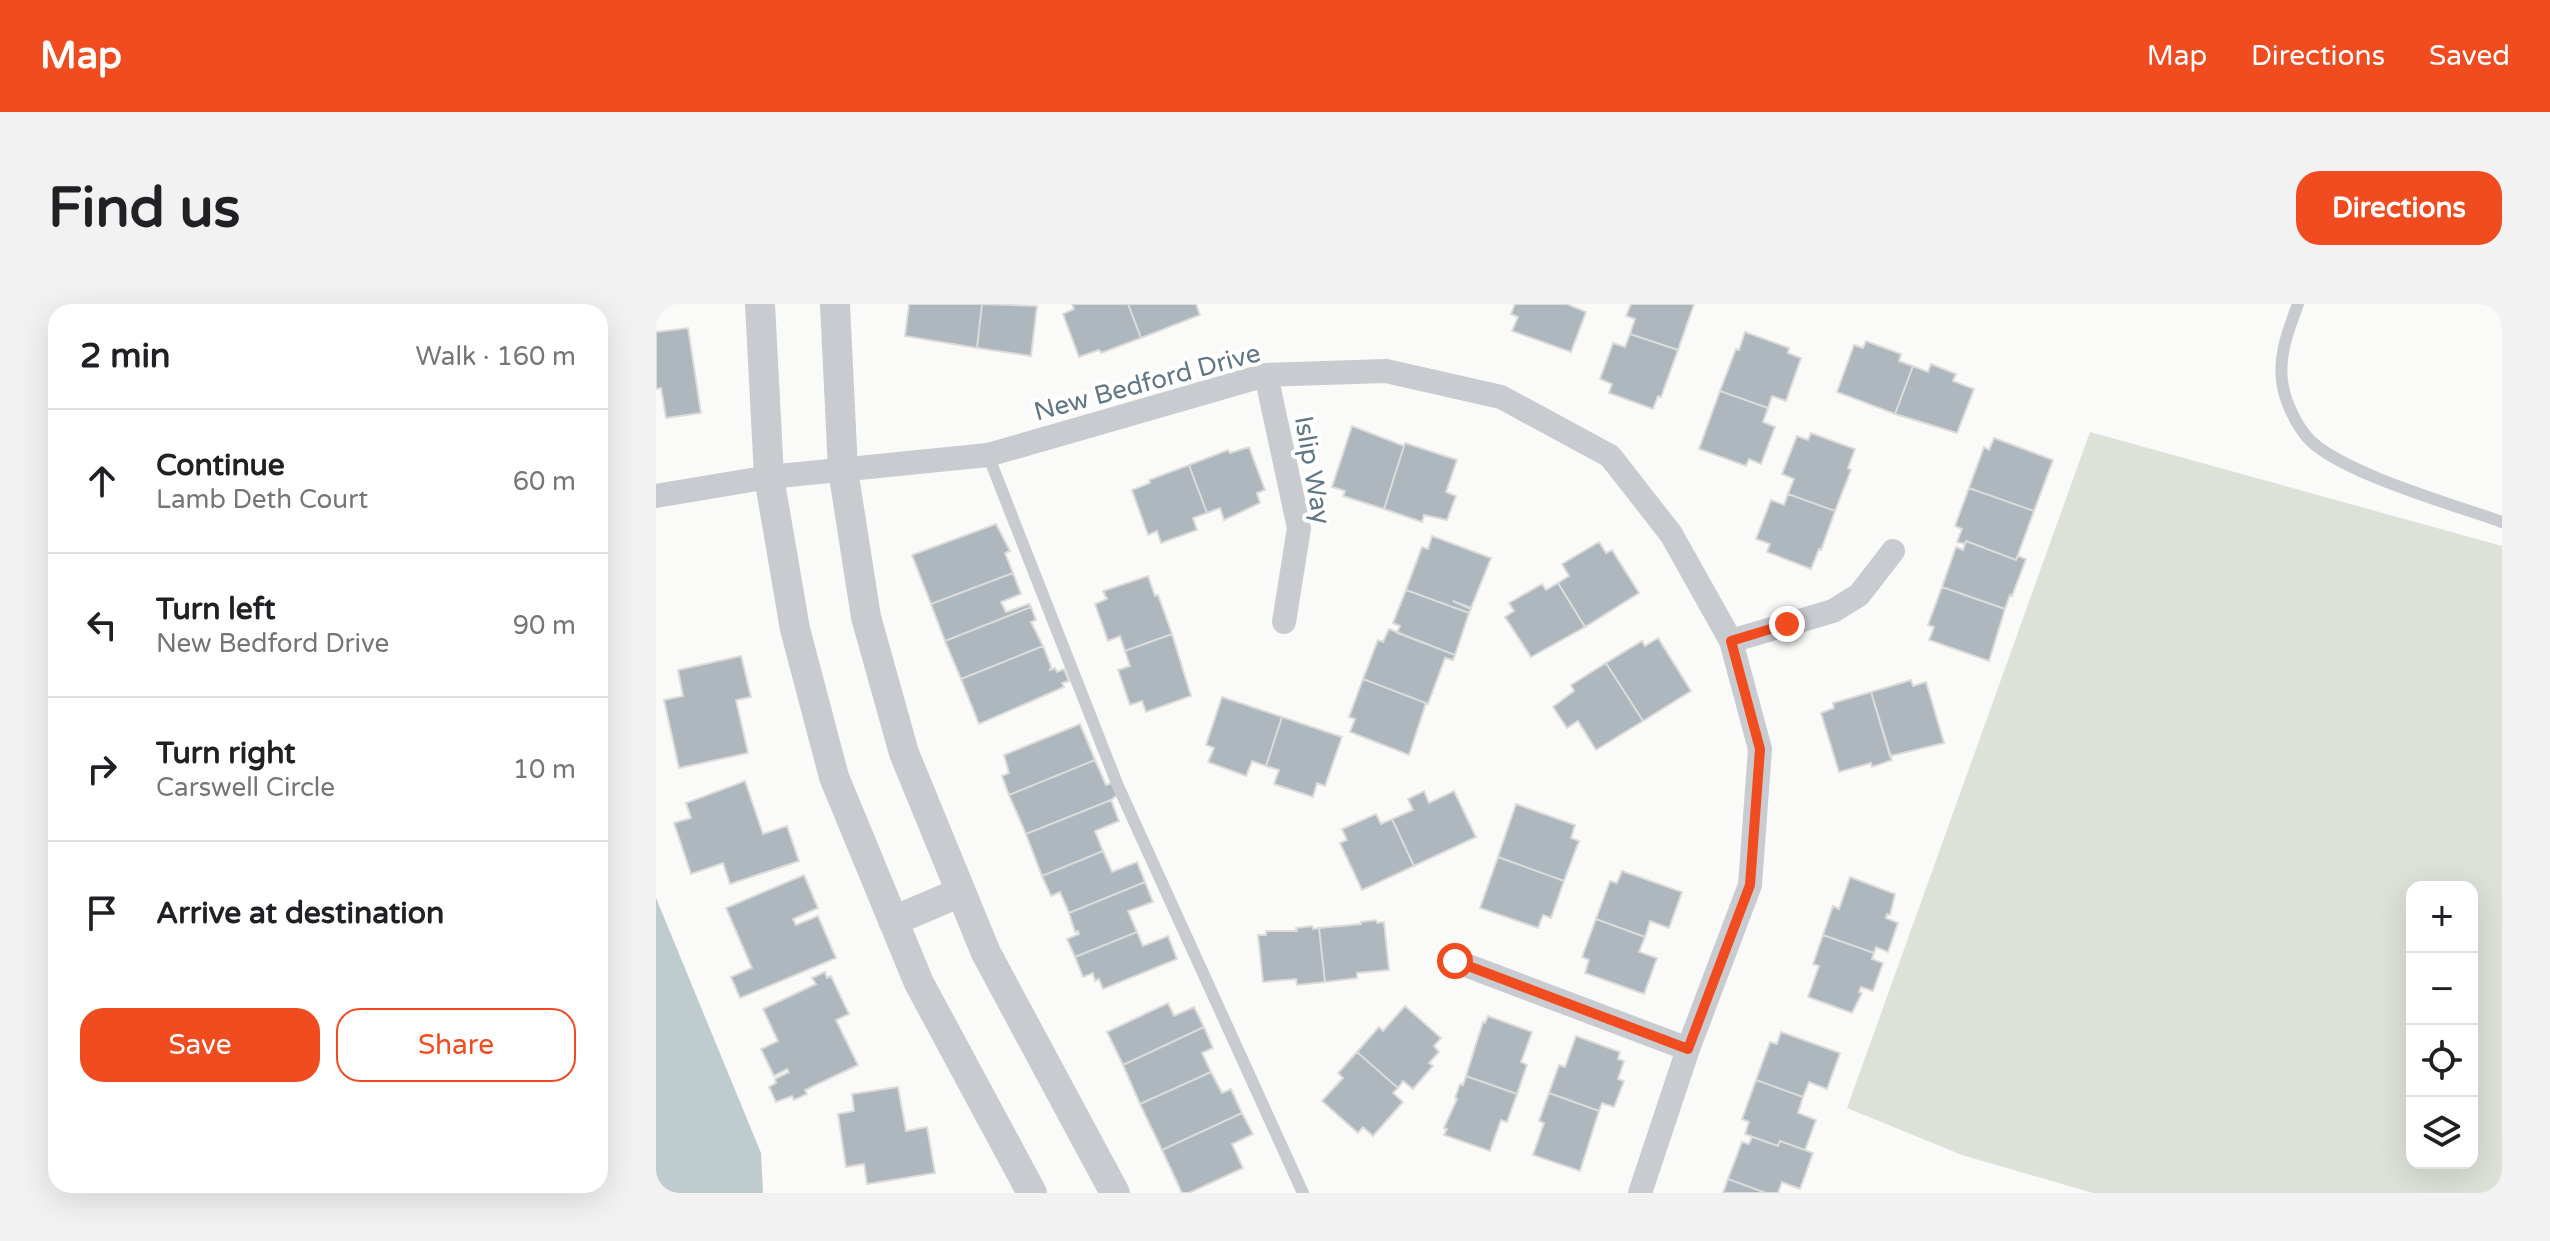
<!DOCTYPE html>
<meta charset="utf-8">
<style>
:root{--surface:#fff;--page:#f2f2f2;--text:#202124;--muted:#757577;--line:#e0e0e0;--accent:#f14b20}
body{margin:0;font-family:"Varela Round",sans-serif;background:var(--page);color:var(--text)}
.controls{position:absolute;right:24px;bottom:24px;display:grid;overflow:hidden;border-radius:16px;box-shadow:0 8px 32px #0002}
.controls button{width:72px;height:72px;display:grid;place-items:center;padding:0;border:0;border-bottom:2px solid var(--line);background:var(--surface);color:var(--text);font:40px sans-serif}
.stop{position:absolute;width:24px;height:24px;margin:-18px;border:6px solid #f14b20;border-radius:50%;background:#fff}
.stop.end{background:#f14b20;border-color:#fff;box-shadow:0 2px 8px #0008}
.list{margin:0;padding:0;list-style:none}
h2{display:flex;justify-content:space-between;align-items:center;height:104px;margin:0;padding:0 32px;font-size:34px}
h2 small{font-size:26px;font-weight:400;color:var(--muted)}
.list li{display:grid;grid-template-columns:52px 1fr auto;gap:24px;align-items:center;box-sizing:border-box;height:144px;padding:0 32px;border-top:2px solid var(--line)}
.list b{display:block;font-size:30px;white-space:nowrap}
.list p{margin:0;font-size:26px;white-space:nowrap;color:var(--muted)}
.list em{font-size:26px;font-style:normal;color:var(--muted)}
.actions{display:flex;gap:16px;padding:24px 32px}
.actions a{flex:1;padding:18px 0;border:2px solid var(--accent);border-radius:24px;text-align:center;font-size:28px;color:var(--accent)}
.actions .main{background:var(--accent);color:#fff}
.icon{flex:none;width:44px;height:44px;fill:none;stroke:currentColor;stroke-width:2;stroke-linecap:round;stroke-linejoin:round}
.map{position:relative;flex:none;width:1846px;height:889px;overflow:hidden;border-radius:24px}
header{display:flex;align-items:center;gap:48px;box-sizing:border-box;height:112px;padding:0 40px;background:var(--accent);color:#fff}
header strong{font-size:38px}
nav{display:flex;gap:44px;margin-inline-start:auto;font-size:28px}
.intro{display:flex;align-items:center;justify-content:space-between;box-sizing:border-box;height:192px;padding:0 48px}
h1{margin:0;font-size:56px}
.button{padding:20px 36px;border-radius:24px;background:var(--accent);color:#fff;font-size:28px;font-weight:700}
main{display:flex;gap:48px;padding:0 48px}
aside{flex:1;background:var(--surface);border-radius:24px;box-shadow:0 8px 32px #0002}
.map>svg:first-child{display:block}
.green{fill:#dce2d8;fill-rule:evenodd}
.water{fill:#becbcf}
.building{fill:#adb7bd;stroke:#dcdcda;stroke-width:2}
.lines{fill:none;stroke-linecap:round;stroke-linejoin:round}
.service{stroke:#c8ccd0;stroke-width:12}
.minor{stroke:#c8ccd0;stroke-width:24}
.tertiary{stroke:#c8ccd0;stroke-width:30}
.route{stroke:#f14b20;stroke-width:10}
.labels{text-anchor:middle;stroke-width:8;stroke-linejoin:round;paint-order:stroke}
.street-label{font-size:26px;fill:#627785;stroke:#fff}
</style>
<header>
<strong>Map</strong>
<nav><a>Map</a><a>Directions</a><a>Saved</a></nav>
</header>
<div class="intro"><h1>Find us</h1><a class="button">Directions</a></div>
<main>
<aside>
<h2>2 min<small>Walk · 160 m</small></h2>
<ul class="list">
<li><svg class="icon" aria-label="ahead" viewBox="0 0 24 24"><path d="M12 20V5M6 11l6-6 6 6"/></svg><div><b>Continue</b><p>Lamb Deth Court</p></div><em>60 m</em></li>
<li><svg class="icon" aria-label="left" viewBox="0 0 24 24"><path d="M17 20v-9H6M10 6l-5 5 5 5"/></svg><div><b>Turn left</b><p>New Bedford Drive</p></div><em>90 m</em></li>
<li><svg class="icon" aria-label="right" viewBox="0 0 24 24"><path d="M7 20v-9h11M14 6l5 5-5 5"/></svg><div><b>Turn right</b><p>Carswell Circle</p></div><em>10 m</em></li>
<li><svg class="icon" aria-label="arrive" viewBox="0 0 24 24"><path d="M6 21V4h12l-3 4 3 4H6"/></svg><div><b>Arrive at destination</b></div></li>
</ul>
<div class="actions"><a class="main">Save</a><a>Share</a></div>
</aside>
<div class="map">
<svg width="1846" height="889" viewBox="0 0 1846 889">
<rect width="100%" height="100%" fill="#fafaf8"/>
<path class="green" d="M1434 128 1846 242V889H1437L1306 851 1191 804ZM1756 583H1816V859H1756Z"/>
<path class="water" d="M0 594 105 849 107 889H0Z"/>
<path class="building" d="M253 0H326L321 44 249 32Z
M326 0 381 2 375 52 321 44Z
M416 0H472L485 34 445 49 443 46 423 53 407 10 418 5Z
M472 0H540L544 11 485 34Z
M859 0H911L930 8 915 48 856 27 862 13 855 10Z
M975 0H1038L1022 46 974 30 979 15 970 12Z
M32 24 45 109 10 114 5 84 0 85V28Z
M1089 28 1133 44 1132 49 1145 54 1130 97 1116 92 1112 104 1064 87 1080 45 1083 46Z
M974 30 1022 46 1005 93 1002 92 997 105 953 89 956 80 944 75 957 39 969 43Z
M1210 37 1245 50 1243 57 1257 62 1239 110 1181 88 1198 41 1207 44Z
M1275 60 1300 70 1297 77 1318 85 1301 129 1239 110 1257 62 1272 68Z
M1064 87 1112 104 1107 118 1119 123 1105 160 1093 155 1090 162 1043 145Z
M696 122 748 142 728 205 687 192 689 187 676 183Z
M1155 129 1199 145 1192 164 1195 166 1179 207 1132 190 1138 175 1126 170 1141 132 1152 136Z
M1338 134 1397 156 1378 207 1313 184 1328 143 1333 146Z
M749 139 801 156 790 188 800 192 791 216 768 211 766 218 728 205Z
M593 143 609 186 601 189 604 199 568 216 564 204 551 209 533 161 572 146 574 149Z
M533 161 551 209 537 214 541 226 505 239 501 227 492 231 476 186 494 179 493 176Z
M1313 184 1378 207 1360 256 1310 237 1309 240 1301 238 1306 225 1299 222Z
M1132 190 1179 207 1165 246 1163 245 1155 265 1111 248 1114 240 1100 235 1115 196 1128 201Z
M340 220 354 247 349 249 357 269 275 300 256 251Z
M776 232 835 254 815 304 797 297 815 305 813 309 750 286 766 243 772 245Z
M1310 237 1360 256 1362 252 1370 255 1356 292 1354 291 1349 305 1286 283 1300 243 1307 246Z
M943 238 950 249 956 246 983 289 929 323 902 279 913 272 906 260Z
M357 269 365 290 345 298 350 308 373 300 375 303 289 337 275 300Z
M492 272 499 292 502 291 516 330 469 347 464 332 452 337 439 300 451 295 447 287Z
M902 279 929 323 875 353 849 313 858 307 853 299 886 280 890 286Z
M1286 283 1349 305 1333 357 1273 336 1278 323 1272 321Z
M750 286 813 309 799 351 741 329 744 322 737 319Z
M375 303 380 316 375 318 387 342 305 375 289 337Z
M733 325 799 351 797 356 789 354 772 400 707 375 722 336 727 338Z
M516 330 535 392 490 408 486 397 474 401 462 366 474 362 469 347Z
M1002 334 1035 387 987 417 950 359 986 337 989 342Z
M387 342 395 362 394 366 399 364 401 368 408 365 413 377 406 379 408 383 323 420 305 375Z
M85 352 95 393 80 396 92 449 23 464 8 396 27 392 22 366Z
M950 359 987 417 940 446 922 417 911 424 897 403 918 387 915 381Z
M707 375 770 399 753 451 694 428 699 415 693 413Z
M1255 376 1257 382 1270 378 1288 439 1234 452 1215 388Z
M1215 388 1236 456 1216 463 1215 459 1183 468 1165 409 1178 404 1177 399Z
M566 393 626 413 610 462 596 457 590 472 552 458 558 444 550 441Z
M626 413 686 433 669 482 661 479 657 493 618 480 623 466 610 462Z
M424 420 439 456 353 491 346 472 353 469 348 451Z
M439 456 450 481 456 479 461 491 455 496 370 530 353 491Z
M89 477 107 530 131 522 143 557 74 580 67 559 35 570 18 519 35 514 30 499Z
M768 487 773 499 798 487 820 533 758 562 736 515 757 506 752 495Z
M455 496 463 517 439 527 447 547 386 572 370 530Z
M860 500 919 521 915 534 923 537 908 577 842 553Z
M720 510 725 520 736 515 758 562 706 586 684 539 691 536 686 525Z
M447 547 456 568 481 558 489 578 413 609 404 588 395 592 386 572Z
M842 553 908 577 895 614 887 611 882 624 824 604Z
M966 567 1026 588 1013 624 994 617 989 633 940 615 954 577 961 579Z
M148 571 162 604 137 615 140 621 162 612 180 654 84 694 75 673 96 664 70 604Z
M1194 573 1239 590 1234 611 1231 610 1230 614 1242 619 1232 648 1220 643 1218 649 1167 631 1177 602 1183 605Z
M489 578 497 598 472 607 481 628 419 653 411 635 423 630 422 627 419 628 413 609Z
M940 615 989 633 983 648 1001 654 988 690 929 669 933 656 926 653Z
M720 616 721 619 728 618 733 666 701 669V674L669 678 663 624 705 620V618Z
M656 622 657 625 663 624 669 678 641 681 640 675 607 678 602 631H610V627H641L640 624Z
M481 628 487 642 512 632 521 655 447 685 443 675 439 677 437 669 427 673 419 653Z
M1167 631 1218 649 1216 655 1227 659 1217 687 1205 683 1203 688 1206 689 1196 709 1152 693 1163 662 1157 660Z
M169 668 171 674 175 672 193 710 180 716 202 761 149 786 151 790 138 796 136 792 120 798 113 783 120 779 119 775 133 768 131 765 118 772 105 745 122 737 107 705 160 680 156 674Z
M512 699 518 712 538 703 548 723 467 761 451 728Z
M749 702 785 734 778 742 783 748 773 759 777 762 757 785 747 777 742 784 701 748 723 723 727 727Z
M832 712 876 728 865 758 871 761 861 790 810 772 827 718 829 719Z
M548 723 557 744 546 749 555 768 484 800 467 761Z
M1125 728 1184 749 1171 785 1153 778 1147 793 1100 776 1114 738 1121 740Z
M920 732 964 748 962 755 968 757 962 775 968 777 958 803 946 799 943 807 893 789 903 761 909 763Z
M701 748 742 784 737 789 747 798 717 832 707 823 702 829 666 797 687 774 682 769Z
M555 768 566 789 575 785 586 809 506 846 484 800Z
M810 772 861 790 851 818 845 816 834 847 788 831 791 825 788 824 801 795 799 794 804 780 807 781Z
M1100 776 1147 793 1142 809 1160 816 1149 846 1124 837 1122 842 1089 830 1093 818 1086 815Z
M242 783 250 827 271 823 279 869 211 880 208 860 190 863 182 810 198 807 196 790Z
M893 789 943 807 924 867 877 851 888 819 883 817Z
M586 809 597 830 576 840 587 864 533 889H526L506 846Z
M1096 833 1122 842 1124 837 1157 849 1144 885 1126 878 1122 889H1110L1072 875 1086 838 1093 840Z
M1072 875 1110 889H1067Z"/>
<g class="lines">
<path class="service" d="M1642 0C1632 27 1621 54 1627 83 1630 99 1640 120 1651 133 1681 168 1799 201 1846 218
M332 151 462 482 647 889"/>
<path class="minor" d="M610 71 643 224 628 318
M0 192 113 173 332 151 610 71 730 67 845 93 954 152 1015 230 1075 337 1104 445 1094 581 1032 745 984 889
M1075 337 1177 307 1203 291 1237 247
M799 657 1032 745"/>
<path class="tertiary" d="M104 0 113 173 139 325 178 473 263 679 376 889
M179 0 187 166 210 313 248 449 330 649 459 889
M237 617 305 588"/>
</g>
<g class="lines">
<path class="route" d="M799 657 1032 745 1094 581 1104 445 1075 337 1131 320"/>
</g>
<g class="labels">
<g class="street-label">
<text transform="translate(491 78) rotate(-15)" y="9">New Bedford Drive</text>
<text transform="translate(657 166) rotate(80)" y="9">Islip Way</text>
</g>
</g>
</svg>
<div class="controls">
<button>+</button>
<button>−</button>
<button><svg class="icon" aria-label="locate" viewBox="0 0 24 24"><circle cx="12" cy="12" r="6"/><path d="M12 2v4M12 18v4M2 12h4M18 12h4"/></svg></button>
<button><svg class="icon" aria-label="layers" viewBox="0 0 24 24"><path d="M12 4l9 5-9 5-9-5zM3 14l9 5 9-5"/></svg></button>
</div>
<div class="stop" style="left:799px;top:657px"></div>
<div class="stop end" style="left:1131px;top:320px"></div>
</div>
</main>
